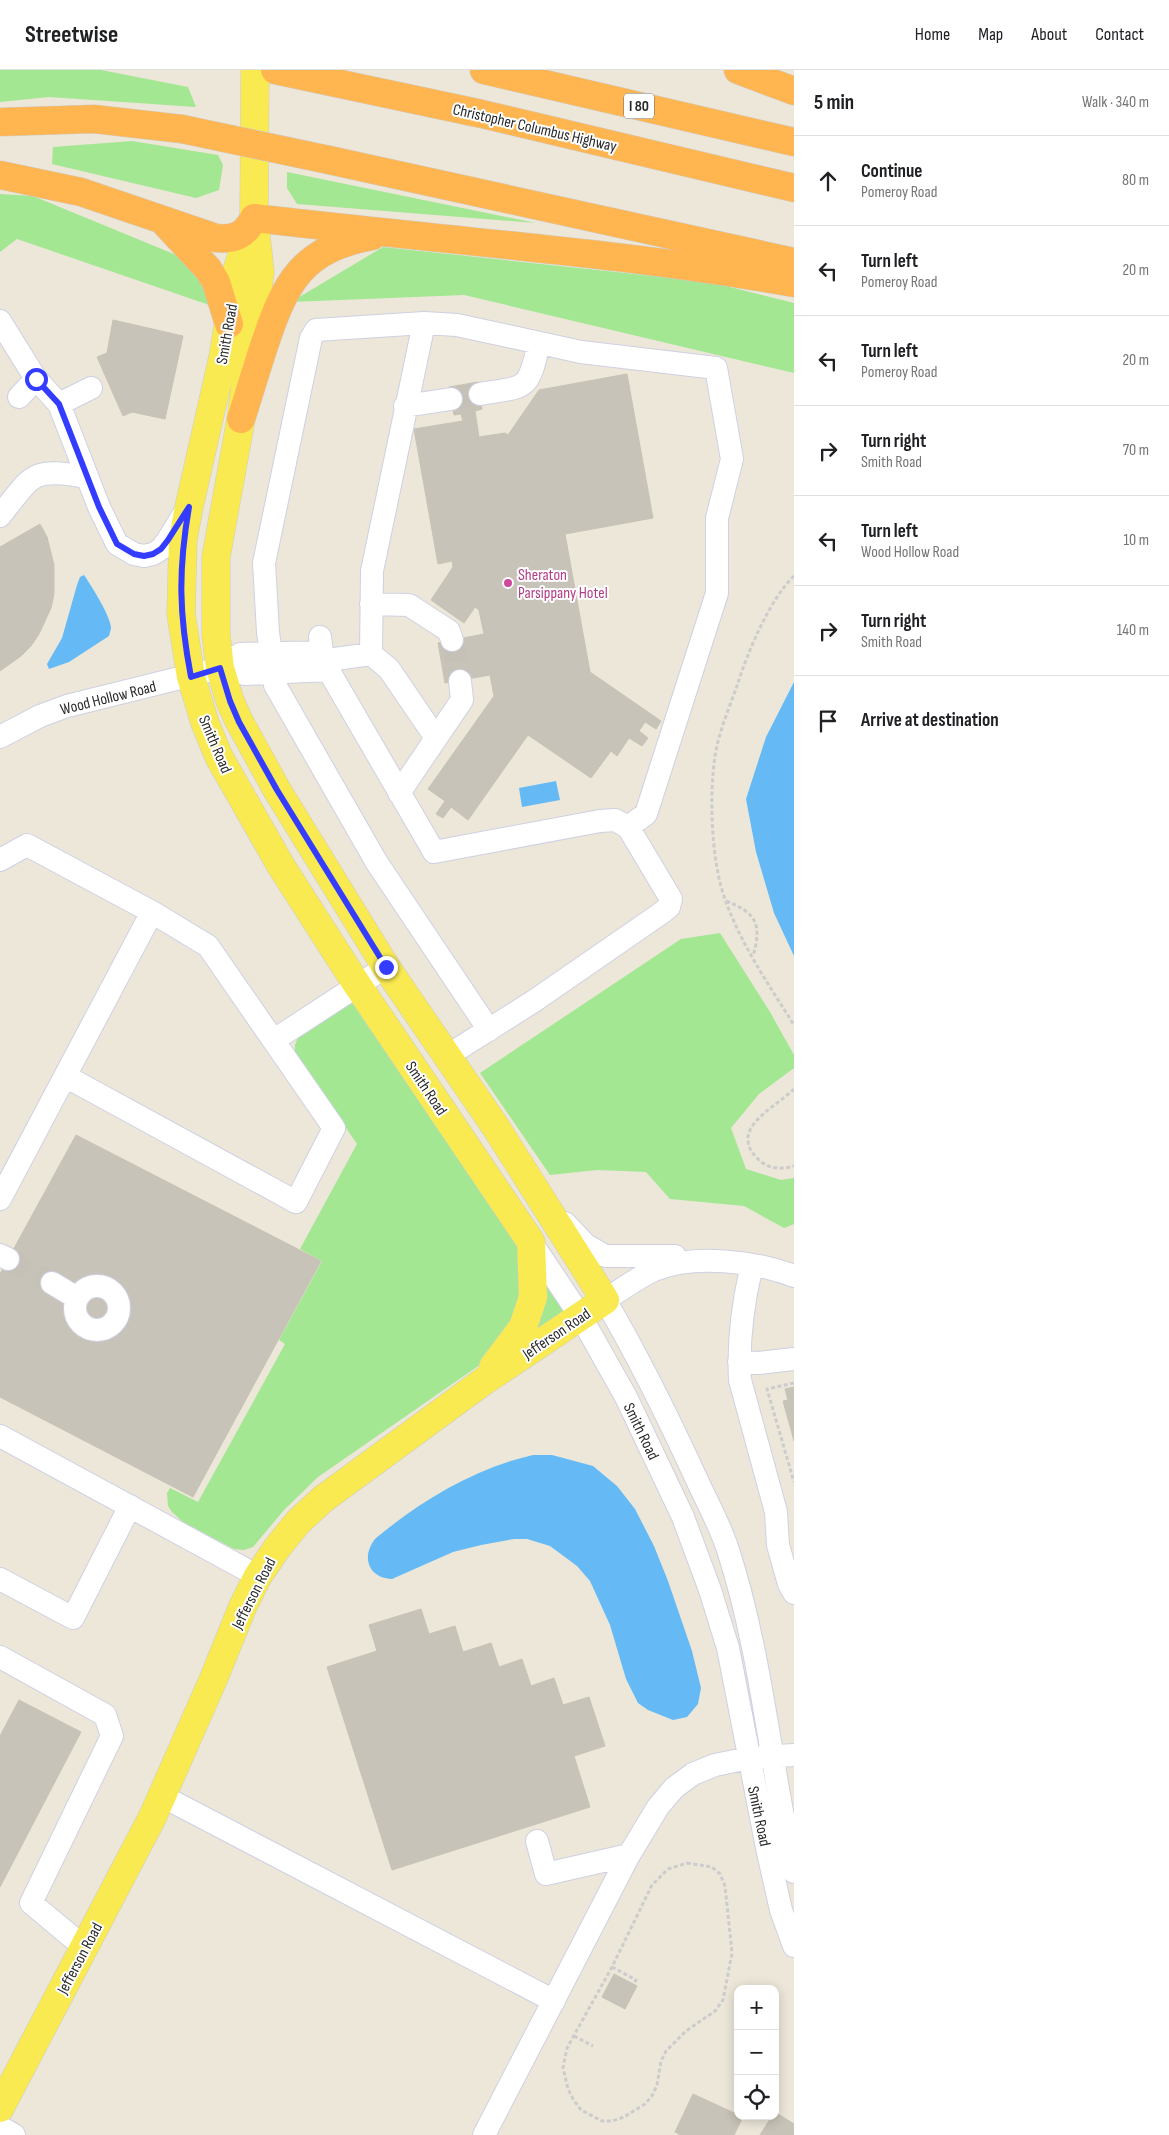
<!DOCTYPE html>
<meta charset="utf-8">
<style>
:root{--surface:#fff;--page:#f2f2f2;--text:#202124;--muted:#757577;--line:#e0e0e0}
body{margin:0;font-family:"Sofia Sans Condensed",sans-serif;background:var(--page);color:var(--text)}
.controls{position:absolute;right:15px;bottom:15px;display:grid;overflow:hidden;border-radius:10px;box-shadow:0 2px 12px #0003}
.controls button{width:45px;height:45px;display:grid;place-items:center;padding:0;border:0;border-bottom:1px solid var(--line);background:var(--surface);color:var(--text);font:25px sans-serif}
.stop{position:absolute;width:15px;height:15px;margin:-11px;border:4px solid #333cff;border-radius:50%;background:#fff}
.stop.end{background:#333cff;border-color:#fff;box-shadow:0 1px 5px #0008}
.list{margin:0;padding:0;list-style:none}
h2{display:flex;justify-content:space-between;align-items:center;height:65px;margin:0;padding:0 20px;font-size:21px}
h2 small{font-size:16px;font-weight:400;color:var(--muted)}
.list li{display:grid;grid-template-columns:32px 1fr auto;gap:15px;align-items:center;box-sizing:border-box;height:90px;padding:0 20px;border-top:1px solid var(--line)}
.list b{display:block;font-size:19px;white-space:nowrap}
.list p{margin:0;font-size:16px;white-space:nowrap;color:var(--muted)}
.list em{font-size:16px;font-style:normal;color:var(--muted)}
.icon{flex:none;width:28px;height:28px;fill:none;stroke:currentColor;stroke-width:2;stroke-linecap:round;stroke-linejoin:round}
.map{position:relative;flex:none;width:794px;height:2065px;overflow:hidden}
header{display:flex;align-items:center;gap:30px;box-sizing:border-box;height:70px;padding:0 25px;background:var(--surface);border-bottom:1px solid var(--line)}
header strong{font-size:24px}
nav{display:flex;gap:28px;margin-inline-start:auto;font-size:18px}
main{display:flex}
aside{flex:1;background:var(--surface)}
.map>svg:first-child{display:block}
.green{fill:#a3e792}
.water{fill:#65baf5}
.building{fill:#c7c3b9;stroke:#c7c3b3}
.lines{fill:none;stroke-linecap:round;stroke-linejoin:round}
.minor-tunnel{stroke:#c5c1b6;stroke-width:22;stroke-dasharray:22 11;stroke-linecap:butt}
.minor-casing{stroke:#cfd0e3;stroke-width:24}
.major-casing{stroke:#ccc;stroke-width:29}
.highway-casing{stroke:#ccc;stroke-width:29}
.path{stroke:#ccc;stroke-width:3;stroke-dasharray:4 2.5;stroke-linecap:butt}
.minor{stroke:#fff;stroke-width:22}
.major{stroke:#f9ea52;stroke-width:28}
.highway{stroke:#ffb651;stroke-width:28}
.highway-bridge-casing{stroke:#ccc;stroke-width:29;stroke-linecap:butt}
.highway-bridge{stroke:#ffb651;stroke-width:28}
.route{stroke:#333cff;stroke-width:6}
.hotel-dot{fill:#d1479c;stroke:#fff;stroke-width:2}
.labels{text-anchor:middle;stroke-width:4;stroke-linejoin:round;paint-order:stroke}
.shield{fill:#fff;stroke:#696969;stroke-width:1}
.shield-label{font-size:15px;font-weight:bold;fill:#292929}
.street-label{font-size:16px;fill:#292929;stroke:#fff}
.hotel-label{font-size:16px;fill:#b23c85;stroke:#fff;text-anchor:start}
</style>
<header>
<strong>Streetwise</strong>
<nav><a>Home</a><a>Map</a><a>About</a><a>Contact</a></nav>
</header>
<main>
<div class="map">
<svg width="794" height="2065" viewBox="0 0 794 2065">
<rect width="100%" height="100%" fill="#ece7d9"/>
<path class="green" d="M0 0H101L188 17 196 37 49 27 0 32Z
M132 71 218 85 223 95 219 120 196 128 52 94 53 77Z
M287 102 536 153 297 134 287 118Z
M0 124 33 126 186 189 215 237 17 169 0 182Z
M383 177 710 212 794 233V303L464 225 291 232Z
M720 863 770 942 794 985V998L759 1024 731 1058 746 1099 781 1110 794 1108V1154L784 1158 744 1136 670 1129 646 1102 597 1100 550 1105 480 1003 681 869Z
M352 934 358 936 487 1122 519 1179 523 1206 516 1247 484 1292 318 1407 284 1440 253 1477 244 1480 234 1479 183 1452 172 1442 168 1436 167 1423 170 1418 198 1432 285 1274 279 1270 322 1191 300 1179 357 1074 295 983V975L298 967 346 935Z
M541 1207 565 1237 563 1241 530 1264Z"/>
<path class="water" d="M84 505C91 515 111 547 111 558 111 559 109 566 109 566L69 592 49 599 47 594 62 568 77 515 80 507Z
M794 612V886L774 843 756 782 746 729 766 667Z
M556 711 560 730 522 737 519 718Z
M533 1385H552L593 1396 617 1416 635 1439 654 1476 668 1511 692 1581 701 1618 698 1634 687 1647 673 1650 648 1640 638 1633 626 1609 610 1555 590 1511 577 1496 550 1476 527 1469H514L481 1475 453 1482 392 1509C367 1508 361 1485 376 1468 422 1430 475 1398 533 1385Z"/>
<path class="building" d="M113 250 183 266 165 349 132 342 123 346 97 287 107 283Z
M627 304 653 448 565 464 590 602 661 651 656 659 645 652 639 661 648 668 642 676 629 668 617 686 611 681 591 708 528 665 468 750 451 737 443 748 436 744 445 731 428 719 494 626 490 605 445 613 438 573 484 564 479 540 475 537 464 553 431 530 453 497 452 491 438 494 414 359 463 351 461 344 454 345 449 317 478 312 482 339 475 341 479 367 505 363 508 365 539 320Z
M40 454 47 467 54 495V524L51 538 39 564 31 576 21 586 0 601V477Z
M76 1065 321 1191 193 1427 0 1327V1204Z
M794 1317V1371L783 1331 788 1330 785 1319Z
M421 1539 429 1564 455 1556 463 1582 491 1573 499 1597 522 1589 531 1616 554 1608 563 1635 589 1627 605 1676 574 1686 590 1737 392 1800 327 1597 377 1581 369 1555Z
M19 1630 81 1662 0 1817V1666Z
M614 1904 637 1916 625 1939 602 1927Z
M693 2024 743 2047 734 2065H681L675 2062Z
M775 2042 794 2054V2065H760L772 2046H775Z"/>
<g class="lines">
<path class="minor-tunnel" d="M451 329 480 324
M452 570 460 611
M8 1189 52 1213"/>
<g class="minor-casing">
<path id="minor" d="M0 251 36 309 59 334 99 437 117 474 134 484 144 486 153 484 161 479 168 470 186 440
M424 253 372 501 371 584 389 599 436 668
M480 324C527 316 528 322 539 273
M19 327 36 309
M59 334 91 318
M405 336 451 329
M0 446C34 403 31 398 87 407
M371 534 409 535 449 561 452 570
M320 567 322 582 328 590 329 600 333 608 434 782 600 751 615 750 628 757 671 829 669 837 660 844 534 931 447 986
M328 590 371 584
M220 598 245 604 329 600
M0 667 40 646 67 636 220 598 240 584 322 582
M399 723 462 630 460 611
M0 790 27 775 152 842 208 876 334 1058 296 1132 65 1006
M489 960 377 793 275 615 268 562 264 493 311 268 316 260 424 253 457 255 581 282 716 298 732 389 717 448V523L646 744 628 757
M274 970 386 897
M0 1129 152 842
M565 1153 586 1175 605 1186H675
M531 1172 581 1247 626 1327 683 1447 710 1520 728 1578 767 1778 781 1840 794 1876
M0 1185 8 1189
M752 1195C743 1232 738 1272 740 1310L776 1442 778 1475 789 1514 794 1523
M794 1206C755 1191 694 1184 654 1200 637 1208 621 1220 605 1230 639 1288 668 1347 696 1408 707 1432 720 1455 728 1480 762 1585 770 1695 794 1802
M52 1213 77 1228
M75 1238a22 22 0 1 1 44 0a22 22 0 1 1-44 0Z
M739 1292 759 1293 794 1289
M0 1366 258 1506
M0 1509 73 1548 130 1436
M0 1587 105 1645 112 1666 31 1833 85 1878
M162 1726 554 1931
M537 1771 546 1804 629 1785
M0 2057 14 2065
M484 2065 629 1785 658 1737 674 1718 693 1704 715 1695 749 1688 794 1685"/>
</g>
<g class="major-casing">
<path id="major" d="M252 154 237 200 223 287 189 437 183 469 181 544 191 607 205 653 219 687 281 796 354 910 531 1172 533 1227 523 1257 493 1297
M0 2038 153 1746 213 1610 243 1536 258 1506 277 1478 298 1452 323 1429 484 1311 605 1230 495 1056 386 897 277 720 239 651 230 631 220 598 216 565V487L241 349 260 202 254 148 255 0"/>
</g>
<g class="highway-casing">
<path id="highway" d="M275 0 482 44 794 118
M484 0 794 72
M738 0 794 21
M0 52 94 49 182 59
M329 90 794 192
M0 105 81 122 216 168C235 170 245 165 254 148 434 170 615 181 794 213
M166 154 208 199 216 212 229 254
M241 349C249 324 256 300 264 276 285 212 302 179 372 166"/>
</g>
<path class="path" d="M794 506C770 529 748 581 738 613 730 636 719 661 715 686 709 727 711 793 726 832 742 876 769 915 794 955
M726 831C757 843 762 855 753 886
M794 1019C775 1038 727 1059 758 1089 768 1099 781 1100 794 1096
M794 1313 767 1319 794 1412
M687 1793 712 1797 720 1804 725 1816 732 1883 723 1930 715 1941 686 1961 666 1981 661 1991 657 2015 652 2026 645 2034 624 2047 612 2051H602L581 2040 573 2029 568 2019 563 1998 567 1978 612 1897 652 1815 668 1799Z
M612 1897 636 1910 633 1914
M574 1966 593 1976"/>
<use href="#minor" class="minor"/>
<use href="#major" class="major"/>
<use href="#highway" class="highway"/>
<g class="highway-bridge-casing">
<path id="highway-bridge" d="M182 59 329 90"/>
</g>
<use href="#highway-bridge" class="highway-bridge"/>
</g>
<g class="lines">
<path class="route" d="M36 309 59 334 99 437 117 474 134 484 144 486 153 484 161 479 168 470 189 437C178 501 179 544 191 607L220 598 230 631 239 652 277 720 386 897"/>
</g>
<circle class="hotel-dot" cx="508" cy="513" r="5"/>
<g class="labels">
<rect class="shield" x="624" y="23.5" width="30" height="25" rx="4"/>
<g class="shield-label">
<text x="639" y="41">I 80</text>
</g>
<g class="street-label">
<text transform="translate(535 57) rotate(13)" y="6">Christopher Columbus Highway</text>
<text transform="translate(226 264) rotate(-80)" y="6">Smith Road</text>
<text transform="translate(108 627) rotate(-14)" y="6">Wood Hollow Road</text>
<text transform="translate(216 674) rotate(67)" y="6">Smith Road</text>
<text transform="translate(427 1018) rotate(56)" y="6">Smith Road</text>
<text transform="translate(556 1263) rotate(-34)" y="6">Jefferson Road</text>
<text transform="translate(642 1361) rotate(64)" y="6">Smith Road</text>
<text transform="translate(253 1523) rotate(-63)" y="6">Jefferson Road</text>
<text transform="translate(760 1746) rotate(78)" y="6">Smith Road</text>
<text transform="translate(79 1888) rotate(-62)" y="6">Jefferson Road</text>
</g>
<g class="hotel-label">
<text x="518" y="510">Sheraton<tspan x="518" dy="18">Parsippany Hotel</tspan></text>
</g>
</g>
</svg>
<div class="controls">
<button>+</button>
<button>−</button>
<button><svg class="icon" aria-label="locate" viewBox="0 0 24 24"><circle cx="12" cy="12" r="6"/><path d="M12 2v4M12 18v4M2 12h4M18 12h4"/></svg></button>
</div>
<div class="stop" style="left:36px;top:309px"></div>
<div class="stop end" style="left:386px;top:897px"></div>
</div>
<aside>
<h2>5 min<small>Walk · 340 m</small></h2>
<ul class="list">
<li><svg class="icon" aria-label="ahead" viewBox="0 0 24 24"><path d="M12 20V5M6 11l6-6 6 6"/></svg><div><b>Continue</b><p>Pomeroy Road</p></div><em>80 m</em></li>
<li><svg class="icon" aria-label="left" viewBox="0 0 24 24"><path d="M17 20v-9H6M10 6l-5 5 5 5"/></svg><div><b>Turn left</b><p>Pomeroy Road</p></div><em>20 m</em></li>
<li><svg class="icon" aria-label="left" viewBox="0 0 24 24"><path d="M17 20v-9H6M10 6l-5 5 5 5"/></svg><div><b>Turn left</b><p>Pomeroy Road</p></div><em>20 m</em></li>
<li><svg class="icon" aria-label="right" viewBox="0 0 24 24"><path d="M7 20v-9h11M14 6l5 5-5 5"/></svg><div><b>Turn right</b><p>Smith Road</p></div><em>70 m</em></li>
<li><svg class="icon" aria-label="left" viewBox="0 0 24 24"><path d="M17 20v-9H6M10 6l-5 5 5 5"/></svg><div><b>Turn left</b><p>Wood Hollow Road</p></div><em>10 m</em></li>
<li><svg class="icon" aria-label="right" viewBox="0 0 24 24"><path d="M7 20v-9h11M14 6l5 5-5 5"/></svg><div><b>Turn right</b><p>Smith Road</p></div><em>140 m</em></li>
<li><svg class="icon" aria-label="arrive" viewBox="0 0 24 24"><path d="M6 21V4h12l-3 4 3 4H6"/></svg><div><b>Arrive at destination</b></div></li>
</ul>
</aside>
</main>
